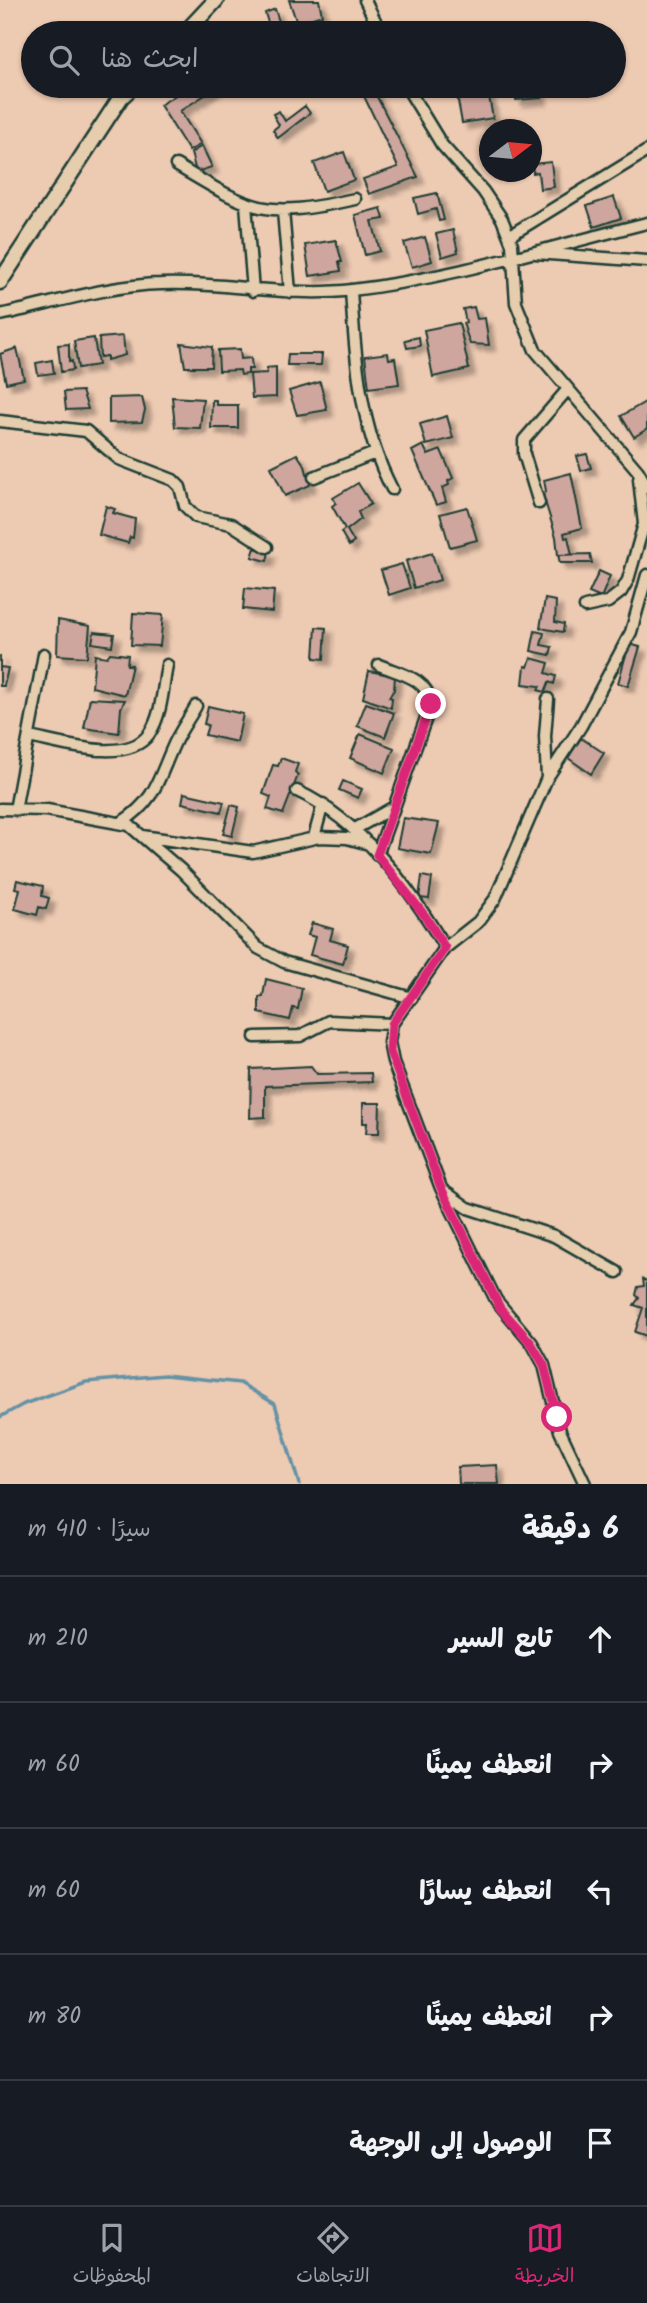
<!DOCTYPE html>
<html lang="ar">
<meta charset="utf-8">
<style>
:root{--surface:#171b24;--page:#242831;--text:#f1f3f6;--muted:#9ea1a6;--line:#363941;--accent:#db2777}
body{margin:0;font-family:Kalam,"Playpen Sans Arabic",sans-serif;background:var(--page);color:var(--text);direction:rtl}
.compass{position:absolute;left:479px;top:119px;width:63px;height:63px;border-radius:50%;background:var(--surface);box-shadow:0 2px 5px #0004;rotate:74deg}
.stop{position:absolute;width:21px;height:21px;margin:-16px;border:5px solid #db2777;border-radius:50%;background:#fff}
.stop.end{background:#db2777;border-color:#fff;box-shadow:0 2px 7px #0008}
.list{margin:0;padding:0;list-style:none}
h2{display:flex;justify-content:space-between;align-items:center;height:91px;margin:0;padding:0 28px;font-size:30px}
h2 small{font-size:23px;font-weight:400;color:var(--muted)}
.list li{display:grid;grid-template-columns:46px 1fr auto;gap:21px;align-items:center;box-sizing:border-box;height:126px;padding:0 28px;border-top:2px solid var(--line)}
.list b{display:block;font-size:26px;white-space:nowrap}
.list em{font-size:23px;font-style:normal;color:var(--muted)}
.icon{flex:none;width:38px;height:38px;fill:none;stroke:currentColor;stroke-width:2;stroke-linecap:round;stroke-linejoin:round}
.map{position:relative;flex:none;width:647px;height:1484px;overflow:hidden;direction:ltr}
.search{position:absolute;background:var(--surface);box-shadow:0 2px 5px #0004;left:21px;right:21px;top:21px;height:77px;display:flex;align-items:center;gap:18px;box-sizing:border-box;padding:0 24px;border-radius:38px;color:var(--muted);font-size:26px}
.sheet{height:721px;background:var(--surface)}
nav{display:flex;justify-content:space-around;align-items:center;box-sizing:border-box;height:98px;border-top:2px solid var(--line);background:var(--surface);font-size:19px;color:var(--muted)}
nav a{display:grid;justify-items:center;gap:4px}
nav .on{color:var(--accent)}
.map>svg:first-child{display:block}
.lines{fill:none;stroke-linecap:round;stroke-linejoin:round}
.stream{stroke:#6592a6;stroke-width:3.5}
.building{fill:#cea69d;stroke:#1f3d34;stroke-width:2;filter:url(#shadow)}
.street-casing{stroke:#1f3d34;stroke-width:15}
.secondary-casing{stroke:#1f3d34;stroke-width:19}
.street{stroke:#e5cdae;stroke-width:10}
.secondary{stroke:#e5cdae;stroke-width:14}
.route{stroke:#db2777;stroke-width:9}
</style>
<div class="map">
<svg width="647" height="1484" viewBox="0 0 647 1484">
<defs>
<filter id="shadow"><feDropShadow dx="6" dy="6" stdDeviation="2" flood-color="#0004"/></filter>
</defs>
<rect width="100%" height="100%" fill="#edcab2"/>
<filter id="ink" filterUnits="userSpaceOnUse"><feTurbulence type="fractalNoise" baseFrequency=".0143" numOctaves="2"/><feDisplacementMap in="SourceGraphic" scale="14" xChannelSelector="R" yChannelSelector="G"/><feConvolveMatrix kernelMatrix="1 2 1 2 8 2 1 2 1" color-interpolation-filters="sRGB"/></filter>
<g filter="url(#ink)">
<g class="lines">
<path class="stream" d="M0 1417 24 1404 86 1382 165 1375 240 1383 275 1404 299 1484"/>
</g>
<path class="building" d="M289 0H319L322 15 297 23Z
M275 9 281 28 271 32 265 13Z
M190 86H219L180 111 201 144 189 151 160 105Z
M487 86 493 118 462 123 456 90Z
M514 86H539L541 98 516 100Z
M372 87 418 177 369 194 363 179 398 167 362 92Z
M305 106 310 113 278 138 273 130 279 125 273 114 279 111 285 121Z
M202 146 212 167 196 172 191 153Z
M344 152 354 180 324 191 314 163Z
M551 162 554 187 540 189 538 172 533 173 532 164Z
M437 193 444 220 439 221 436 209 418 214 414 198Z
M614 197 621 218 594 227 587 206Z
M381 208 384 219 372 221 380 251 365 255 355 215Z
M453 230 458 252 442 257 436 234Z
M425 237 432 261 412 267 404 243Z
M336 240 342 262H339L341 271 310 276 305 245Z
M474 307 477 319 485 318 489 345 470 344 463 323 466 322 463 309Z
M459 323 469 369 433 377 424 330Z
M123 336 125 355 107 360V356L100 357 99 338Z
M419 337 420 346 407 348 405 340Z
M94 338 98 365 78 368 74 341Z
M181 343 212 347 211 367H185Z
M69 344V362L72 361 73 370 61 372 58 345Z
M17 348 24 379 6 383 0 354Z
M240 349 241 359 251 358 252 369H248V374L241 375 240 370 219 371 218 350Z
M388 353 389 359 395 358 399 384 369 388 365 356Z
M288 354H322L321 365H287Z
M52 360 54 373 38 375 36 363Z
M276 367V397L252 398 250 374 267 373 266 368Z
M320 382 327 410 297 415 289 391Z
M82 391 88 409 66 410 64 392Z
M142 397 145 410 142 422 109 423V398Z
M172 397 203 399 200 428 175 427Z
M212 400H216V405H238V428H211Z
M647 401V429L634 437 621 416Z
M447 416 453 438 426 445 420 424Z
M423 445 428 455 441 450 453 478 448 481 449 485 442 488 446 502 436 505 412 451Z
M297 454 305 466 310 485 285 496 271 467Z
M587 454 591 468 581 471 577 456Z
M571 473 582 528 564 533 565 538 568 537 572 555H558L556 537 543 495 546 491 544 480Z
M358 483 371 504 358 512 361 519 347 530 354 542 349 546 341 532 345 529 332 506 336 503 333 498Z
M106 506 115 509 113 513 135 519 133 538 130 537 128 543 99 535Z
M467 507 477 540 450 547 440 514Z
M255 548 269 552 267 561 252 557Z
M432 553 440 580 414 588 406 561Z
M590 554 592 563H560L558 555Z
M402 564 410 588 389 595 381 570Z
M599 571 610 576 601 598 589 593Z
M245 588 274 591 272 612 243 609Z
M545 599 556 601 555 622 564 624 563 632 540 628Z
M133 613 163 615 160 646 131 645Z
M58 620 90 626 87 657 57 655Z
M316 627 326 628 324 659 314 658Z
M535 631 544 633 541 645 552 647 550 655 531 651Z
M94 632 114 634 112 646 92 643Z
M629 644 640 647 628 686 618 683Z
M110 653 128 655 127 665H132L125 695 92 687 95 655 107 657Z
M0 655V667L8 668 4 686H0Z
M531 658 549 663 546 673 556 676 554 684 549 682 545 692 538 690 540 686 523 684 525 666 528 667Z
M369 671 395 676 394 690 389 697 392 698 391 708 363 698Z
M90 698 125 700 121 708 119 733 84 728Z
M366 703 394 713 385 737 357 726Z
M208 706 243 714 237 742 205 735 208 725 204 724Z
M360 734 394 748 384 773 350 758Z
M581 738 604 753 591 774 568 758Z
M281 758 298 764 295 772 298 775 283 814 267 809 271 797 263 794 273 765 278 766Z
M343 781 362 789 358 798 339 790Z
M184 793 224 802 221 812 182 803Z
M231 805 239 807 232 836 223 834Z
M403 818 439 823 431 854 397 848Z
M422 876 432 878 429 899 419 898Z
M17 880 43 886 42 896 49 898 46 909 39 907 37 915 15 909 20 889 15 888Z
M312 923 333 929 330 940 348 945 343 964 310 955 315 937 308 935Z
M266 979 302 988 298 1009 293 1008 290 1020 259 1013V997L263 996Z
M311 1066 317 1074 371 1073 372 1082 265 1086V1117L250 1118 251 1069Z
M363 1103H380L379 1133H366L367 1123H363Z
M643 1279 647 1281V1336L635 1332 643 1308 634 1305 639 1298 636 1295 638 1287 644 1286Z
M497 1465 499 1484H459L458 1467Z"/>
<g class="lines">
<g class="street-casing">
<path id="street" d="M365 0 381 33
M406 86 442 145 483 191 502 219 512 244 516 303 535 350 638 471 647 487
M176 165C254 212 264 219 355 199
M246 204 253 291
M283 211 290 292
M509 236 647 151
M535 253 647 261
M351 290C355 358 360 428 392 489
M0 315C52 304 108 285 161 284 225 281 287 298 352 290 453 278 549 247 647 223
M0 421 86 431 119 459 173 480 180 487 185 506 196 517 231 524 267 547
M314 477 375 453
M539 503 524 454V440L568 389
M585 607 608 602 621 592 628 580 644 524 639 479
M29 737C61 743 127 765 149 734 162 716 163 686 167 665
M547 778 545 736 548 699
M297 791C360 820 411 889 445 948
M0 809 47 810 129 825 181 870 258 948 284 962 412 998
M15 810 44 654
M122 822C158 799 159 775 176 740 182 728 190 717 196 706
M355 829 394 807
M142 836 253 852 319 837 347 838 369 844
M314 837 323 804
M377 855 431 704C427 677 400 674 379 665
M255 1037 300 1036 329 1021 392 1024
M444 1191 468 1208 554 1236 617 1272
M585 1484 560 1431 544 1365 532 1343 496 1300 441 1188 393 1062 389 1042 392 1024 445 948 478 922 495 899 547 778 581 726 631 632 647 575"/>
</g>
<g class="secondary-casing">
<path id="secondary" d="M185 33 216 0
M0 282 121 97 133 86"/>
</g>
<use href="#street" class="street"/>
<use href="#secondary" class="secondary"/>
</g>
</g>
<g class="lines" filter="url(#ink)">
<path class="route" d="M431 704 377 855 425 916 445 948 392 1024 390 1052 441 1188 500 1308 531 1343 544 1365 557 1417"/>
</g>
</svg>
<svg class="compass" viewBox="-18 -18 36 36"><path d="M0-13l5 13h-10z" fill="#e53935"/><path d="M0 13l5-13h-10z" fill="#9ea1a6"/></svg>
<div class="stop" style="left:557px;top:1417px"></div>
<div class="stop end" style="left:431px;top:704px"></div>
<div class="search"><svg class="icon" aria-label="search" viewBox="0 0 24 24"><circle cx="10" cy="10" r="6"/><path d="M15 15l6 6"/></svg>ابحث هنا</div>
</div>
<section class="sheet">
<h2>6 دقيقة<small>سيرًا · 410 m</small></h2>
<ul class="list">
<li><svg class="icon" aria-label="ahead" viewBox="0 0 24 24"><path d="M12 20V5M6 11l6-6 6 6"/></svg><div><b>تابع السير</b></div><em>210 m</em></li>
<li><svg class="icon" aria-label="right" viewBox="0 0 24 24"><path d="M7 20v-9h11M14 6l5 5-5 5"/></svg><div><b>انعطف يمينًا</b></div><em>60 m</em></li>
<li><svg class="icon" aria-label="left" viewBox="0 0 24 24"><path d="M17 20v-9H6M10 6l-5 5 5 5"/></svg><div><b>انعطف يسارًا</b></div><em>60 m</em></li>
<li><svg class="icon" aria-label="right" viewBox="0 0 24 24"><path d="M7 20v-9h11M14 6l5 5-5 5"/></svg><div><b>انعطف يمينًا</b></div><em>80 m</em></li>
<li><svg class="icon" aria-label="arrive" viewBox="0 0 24 24"><path d="M6 21V4h12l-3 4 3 4H6"/></svg><div><b>الوصول إلى الوجهة</b></div></li>
</ul>
</section>
<nav>
<a class="on"><svg class="icon" aria-label="map" viewBox="0 0 24 24"><path d="M3 6l6-2 6 2 6-2v14l-6 2-6-2-6 2zM9 4v14M15 6v14"/></svg>الخريطة</a>
<a><svg class="icon" aria-label="directions" viewBox="0 0 24 24"><path d="M12 3l9 9-9 9-9-9zM9 14v-3h6M13 9l2 2-2 2"/></svg>الاتجاهات</a>
<a><svg class="icon" aria-label="saved" viewBox="0 0 24 24"><path d="M7 4h10v16l-5-4-5 4z"/></svg>المحفوظات</a>
</nav>
